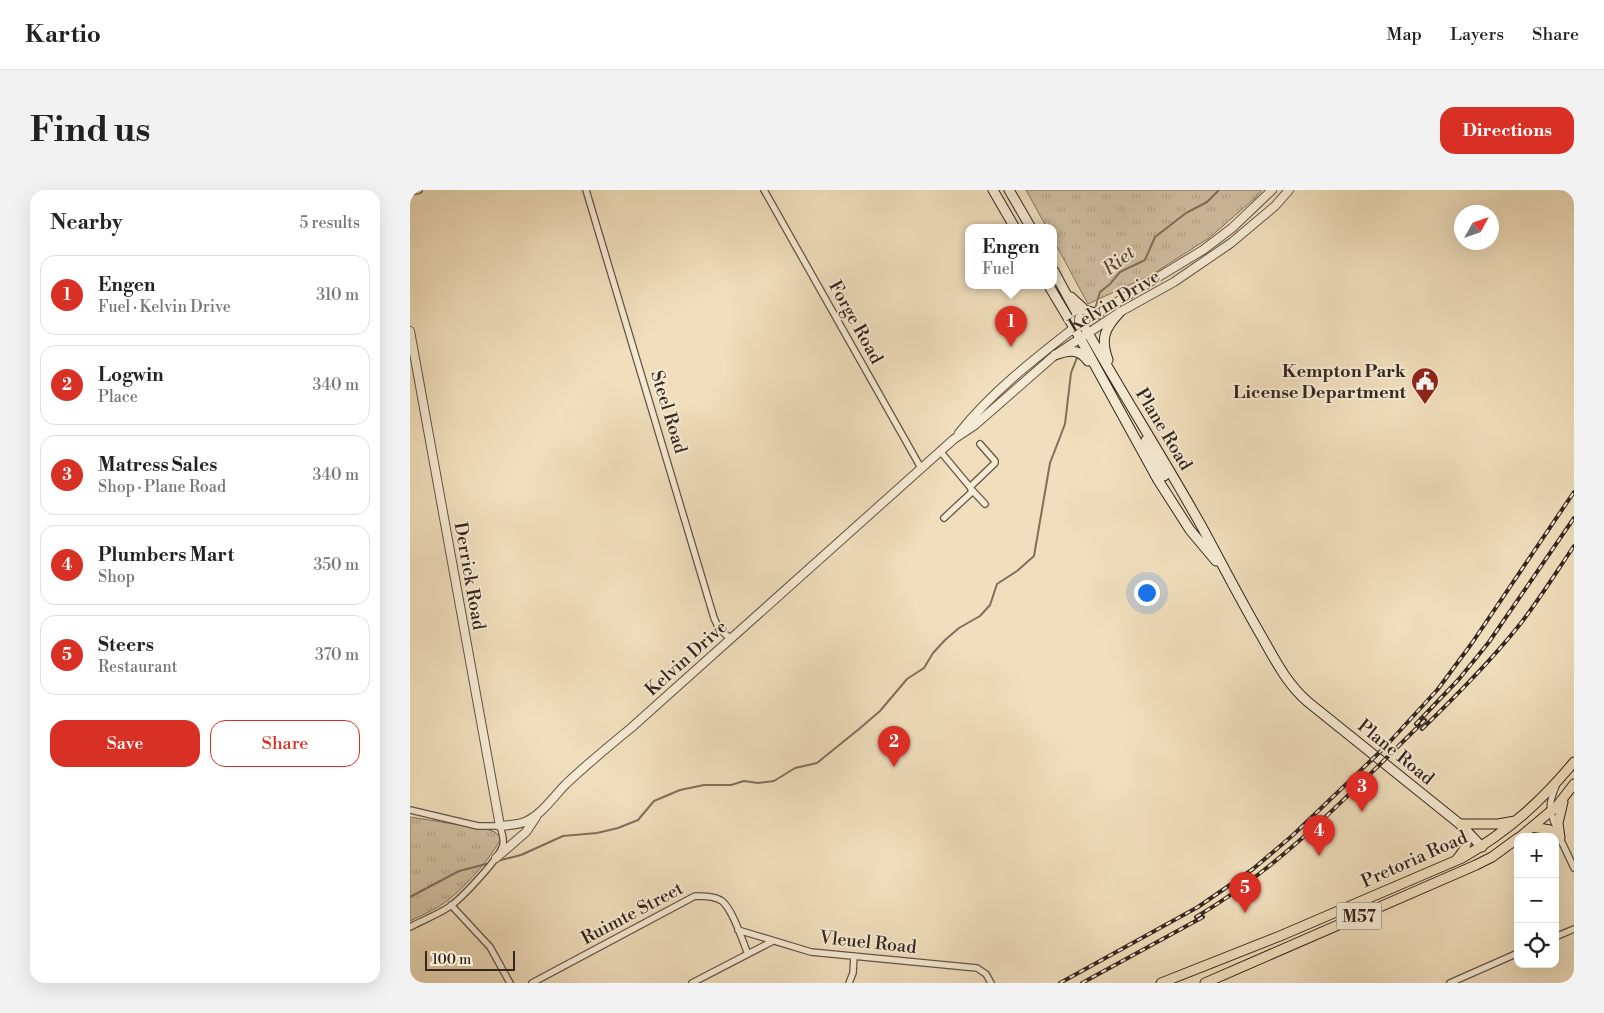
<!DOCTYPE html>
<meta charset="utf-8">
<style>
:root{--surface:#fff;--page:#f2f2f2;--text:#222;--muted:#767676;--line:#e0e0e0;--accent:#d93025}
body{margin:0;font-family:"Libre Bodoni",serif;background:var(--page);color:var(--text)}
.controls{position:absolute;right:15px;bottom:15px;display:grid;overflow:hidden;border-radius:10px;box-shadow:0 5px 20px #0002}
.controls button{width:45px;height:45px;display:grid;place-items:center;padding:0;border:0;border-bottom:1px solid var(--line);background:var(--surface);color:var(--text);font:25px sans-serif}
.compass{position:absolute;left:1044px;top:15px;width:45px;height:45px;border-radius:50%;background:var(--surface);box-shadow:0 5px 20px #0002;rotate:50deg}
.scale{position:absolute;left:15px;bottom:12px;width:90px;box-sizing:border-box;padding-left:5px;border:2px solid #35261e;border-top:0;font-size:14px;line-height:18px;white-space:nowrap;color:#35261e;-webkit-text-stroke:4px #f5ead3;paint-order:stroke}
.you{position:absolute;left:736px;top:402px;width:18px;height:18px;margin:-12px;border:4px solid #fff;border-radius:50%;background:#1a73e8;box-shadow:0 0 0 8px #1a73e833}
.badge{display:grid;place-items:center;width:32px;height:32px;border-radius:50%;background:var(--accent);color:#fff;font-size:16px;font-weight:700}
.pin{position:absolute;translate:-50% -41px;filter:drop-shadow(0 1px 2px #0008)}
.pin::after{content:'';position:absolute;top:26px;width:18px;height:15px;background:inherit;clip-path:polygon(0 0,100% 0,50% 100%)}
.popup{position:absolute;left:555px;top:34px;width:92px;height:65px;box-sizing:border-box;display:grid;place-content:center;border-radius:10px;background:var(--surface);filter:drop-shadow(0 1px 4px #0005);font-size:16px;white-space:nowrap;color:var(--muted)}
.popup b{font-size:19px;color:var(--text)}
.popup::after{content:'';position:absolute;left:50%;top:100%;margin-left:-10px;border:10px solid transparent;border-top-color:var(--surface)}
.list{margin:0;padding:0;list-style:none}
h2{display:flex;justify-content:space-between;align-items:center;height:65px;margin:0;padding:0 20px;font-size:21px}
h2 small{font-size:16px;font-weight:400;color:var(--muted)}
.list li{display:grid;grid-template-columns:32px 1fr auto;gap:15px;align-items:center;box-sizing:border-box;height:80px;margin:0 10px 10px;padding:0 10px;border:1px solid var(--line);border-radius:15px}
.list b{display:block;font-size:19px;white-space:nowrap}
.list p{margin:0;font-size:16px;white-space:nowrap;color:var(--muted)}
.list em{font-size:16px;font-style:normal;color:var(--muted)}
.actions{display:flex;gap:10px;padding:15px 20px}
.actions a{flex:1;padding:11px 0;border:1px solid var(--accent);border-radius:15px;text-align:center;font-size:18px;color:var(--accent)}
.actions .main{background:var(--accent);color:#fff}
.icon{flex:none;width:28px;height:28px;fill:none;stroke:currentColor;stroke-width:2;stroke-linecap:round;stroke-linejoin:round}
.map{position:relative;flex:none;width:1164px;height:793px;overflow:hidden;border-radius:15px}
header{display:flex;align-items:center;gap:30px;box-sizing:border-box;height:70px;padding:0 25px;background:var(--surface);border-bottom:1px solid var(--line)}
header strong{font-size:24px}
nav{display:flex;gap:28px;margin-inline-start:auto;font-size:18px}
.intro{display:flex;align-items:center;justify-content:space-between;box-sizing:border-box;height:120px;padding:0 30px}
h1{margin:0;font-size:35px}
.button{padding:12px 22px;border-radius:15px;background:var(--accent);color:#fff;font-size:18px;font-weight:700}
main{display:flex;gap:30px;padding:0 30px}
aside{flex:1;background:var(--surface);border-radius:15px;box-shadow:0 5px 20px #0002}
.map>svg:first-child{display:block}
.grass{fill:url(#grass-tufts);stroke:#827260}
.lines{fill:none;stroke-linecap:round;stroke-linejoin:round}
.stream{stroke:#7f6f5c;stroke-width:2}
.minor-casing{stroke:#645446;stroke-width:8}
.tertiary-casing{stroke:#645446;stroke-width:10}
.secondary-casing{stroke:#35261e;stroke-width:11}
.primary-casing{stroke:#35261e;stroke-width:11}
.minor{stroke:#f5ead3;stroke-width:5.5}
.tertiary{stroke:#f5ead3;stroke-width:8}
.secondary{stroke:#f5ead3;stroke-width:9}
.primary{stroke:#f0debc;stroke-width:9}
.rail-casing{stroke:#35261e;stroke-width:4}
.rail{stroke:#f5ead3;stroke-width:2;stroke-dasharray:5.5;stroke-linecap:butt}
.labels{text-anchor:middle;stroke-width:4;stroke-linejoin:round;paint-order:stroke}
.shield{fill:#f5ead3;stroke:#6f6154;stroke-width:1}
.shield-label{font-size:16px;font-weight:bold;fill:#35261e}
.street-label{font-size:18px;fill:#35261e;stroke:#f5ead3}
.poi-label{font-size:18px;font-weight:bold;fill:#35261e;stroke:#f5ead3;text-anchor:end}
.water-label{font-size:19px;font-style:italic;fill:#5a4a3d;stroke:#f5ead3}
</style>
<header>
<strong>Kartio</strong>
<nav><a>Map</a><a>Layers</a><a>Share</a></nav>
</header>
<div class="intro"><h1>Find us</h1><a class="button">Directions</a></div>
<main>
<aside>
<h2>Nearby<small>5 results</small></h2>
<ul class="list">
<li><span class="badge">1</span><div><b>Engen</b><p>Fuel · Kelvin Drive</p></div><em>310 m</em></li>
<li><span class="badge">2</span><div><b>Logwin</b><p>Place</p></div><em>340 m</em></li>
<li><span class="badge">3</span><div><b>Matress Sales</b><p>Shop · Plane Road</p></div><em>340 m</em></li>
<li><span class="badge">4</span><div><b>Plumbers Mart</b><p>Shop</p></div><em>350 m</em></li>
<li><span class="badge">5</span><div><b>Steers</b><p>Restaurant</p></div><em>370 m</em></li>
</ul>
<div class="actions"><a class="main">Save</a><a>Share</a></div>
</aside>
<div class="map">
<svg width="1164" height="793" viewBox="0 0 1164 793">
<defs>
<pattern id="grass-tufts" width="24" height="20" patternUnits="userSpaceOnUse" patternTransform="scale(1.25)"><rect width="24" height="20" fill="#d0bfa1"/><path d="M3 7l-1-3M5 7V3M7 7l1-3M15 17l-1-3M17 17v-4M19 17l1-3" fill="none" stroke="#b3a48a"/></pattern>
</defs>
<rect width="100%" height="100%" fill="#f0debc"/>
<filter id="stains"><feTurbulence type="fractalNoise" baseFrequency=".004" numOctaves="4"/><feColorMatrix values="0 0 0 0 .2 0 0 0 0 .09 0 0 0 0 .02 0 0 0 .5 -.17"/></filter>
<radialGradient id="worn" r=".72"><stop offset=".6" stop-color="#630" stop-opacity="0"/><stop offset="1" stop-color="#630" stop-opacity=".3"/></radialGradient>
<path class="grass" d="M616 0H852L845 8 799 48 741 85 678 114 644 51V38H637Z
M0 627 76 639 85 642 91 648C83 666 54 698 38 710 27 719 12 725 0 731Z"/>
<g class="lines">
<path class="stream" d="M685 119 690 102 700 94 710 82 735 70 745 47 776 23 797 12 809 0
M87 671 111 665 153 646 187 643 208 638 228 630 244 611 270 600 294 595H321L334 591 348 593 364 591 385 578 407 573 449 539 470 521 497 489 514 478 523 463 535 450 549 438 570 426 580 415 587 394 607 381 624 366 640 273 655 234 661 183 668 165
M0 707 49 681 80 673"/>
<g class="minor-casing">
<path id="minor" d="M176 0 304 428 309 439 320 448
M354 0 511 278
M0 2 9 0
M530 261 560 297 585 273V271L570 254
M561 299 575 314
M534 328 563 301
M1146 596C1138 614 1139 620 1146 637
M0 620 68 636H90C92 642 94 649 93 655 90 668 50 710 39 717 27 725 13 730 0 737
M1149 646 1164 678
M41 715 80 757 100 793
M328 740 401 762 567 778 576 784 581 793
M1145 747 1164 739
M122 793 285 706C294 706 305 706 312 711 323 720 332 750 338 764
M282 793 363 751
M439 793 443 783 444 766
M1040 793 1108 763"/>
</g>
<g class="tertiary-casing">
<path id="tertiary" d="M0 141 90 636C99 635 109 635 117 631 133 623 144 606 156 594 177 574 199 556 221 538L544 249 565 235 645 165 710 122 764 92 821 53 865 16 879 0
M549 243C582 202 623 170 664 138L793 60 822 38 862 0
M86 668 116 642 126 627"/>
</g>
<g class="secondary-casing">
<path id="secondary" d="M583 0 605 38
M599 0 621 38
M644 81C689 168 744 251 792 337 812 374 831 411 852 447 865 470 877 494 898 512L1051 635 1072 657
M639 96 670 148 748 290 780 340 806 371
M661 107 675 120 688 124
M645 165C658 160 669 158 678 171
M698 170C690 148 695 138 710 122
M736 250 754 286"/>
</g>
<g class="primary-casing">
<path id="primary" d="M1050 634H1088L1105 631
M1122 637 1140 640 1150 647
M1110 647 1147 616 1164 594
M1150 648 1148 633 1153 612
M1047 669C1059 655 1059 650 1051 635
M751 793 870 746 1052 668C1097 642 1131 612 1164 572
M795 793 1066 675 1082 667 1108 648"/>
</g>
<use href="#minor" class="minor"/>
<use href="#tertiary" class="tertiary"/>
<use href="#secondary" class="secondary"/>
<use href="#primary" class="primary"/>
<g class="rail-casing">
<path id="rail" d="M1006 534 1049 489 1079 452 1164 328
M1012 539C1046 506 1078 474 1107 438 1128 412 1145 384 1164 356
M786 727C873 676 943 600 1015 530
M650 793 788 717 843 679 883 645 974 558 1028 499 1062 453 1164 302
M672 793 793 727"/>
</g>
<use href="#rail" class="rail"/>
</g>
<defs>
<g id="civic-pin" transform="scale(1.4375)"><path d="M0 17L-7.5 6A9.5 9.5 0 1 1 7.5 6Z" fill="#8f2418" stroke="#f5ead3"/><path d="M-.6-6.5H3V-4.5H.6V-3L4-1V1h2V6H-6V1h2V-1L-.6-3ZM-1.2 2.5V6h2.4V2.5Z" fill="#fff"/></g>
</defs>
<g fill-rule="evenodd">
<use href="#civic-pin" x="1015" y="191"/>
</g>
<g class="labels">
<rect class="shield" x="926.5" y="712.5" width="45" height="27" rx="4"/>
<g class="shield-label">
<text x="949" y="732">M57</text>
</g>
<g class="street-label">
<text transform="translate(704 111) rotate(-31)" y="6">Kelvin Drive</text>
<text transform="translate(446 132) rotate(61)" y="6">Forge Road</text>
<text transform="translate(259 222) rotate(73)" y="6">Steel Road</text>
<text transform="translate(754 239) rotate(59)" y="6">Plane Road</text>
<text transform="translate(60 386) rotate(80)" y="6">Derrick Road</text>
<text transform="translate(276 468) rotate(-42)" y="6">Kelvin Drive</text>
<text transform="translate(986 562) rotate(39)" y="6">Plane Road</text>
<text transform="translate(1004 669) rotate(-24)" y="6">Pretoria Road</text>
<text transform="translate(222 723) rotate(-28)" y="6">Ruimte Street</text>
<text transform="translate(458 752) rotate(6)" y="6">Vleuel Road</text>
</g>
<g class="poi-label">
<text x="996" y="187">Kempton Park<tspan x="996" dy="21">License Department</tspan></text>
</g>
<g class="water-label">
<text transform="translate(708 70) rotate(-38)" y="7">Riet</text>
</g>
</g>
<rect width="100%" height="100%" filter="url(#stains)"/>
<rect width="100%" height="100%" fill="url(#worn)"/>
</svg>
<div class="controls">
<button>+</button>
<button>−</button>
<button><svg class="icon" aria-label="locate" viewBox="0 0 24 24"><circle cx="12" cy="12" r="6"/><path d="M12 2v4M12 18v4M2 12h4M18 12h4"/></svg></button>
</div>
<svg class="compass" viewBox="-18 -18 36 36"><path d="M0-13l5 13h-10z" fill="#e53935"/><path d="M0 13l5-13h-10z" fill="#767676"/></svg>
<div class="scale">100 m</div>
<div class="you"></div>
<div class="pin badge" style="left:601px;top:157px">1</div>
<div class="popup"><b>Engen</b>Fuel</div>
<div class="pin badge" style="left:484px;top:577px">2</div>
<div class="pin badge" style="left:952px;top:622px">3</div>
<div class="pin badge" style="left:909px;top:666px">4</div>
<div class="pin badge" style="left:835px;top:723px">5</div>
</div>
</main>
